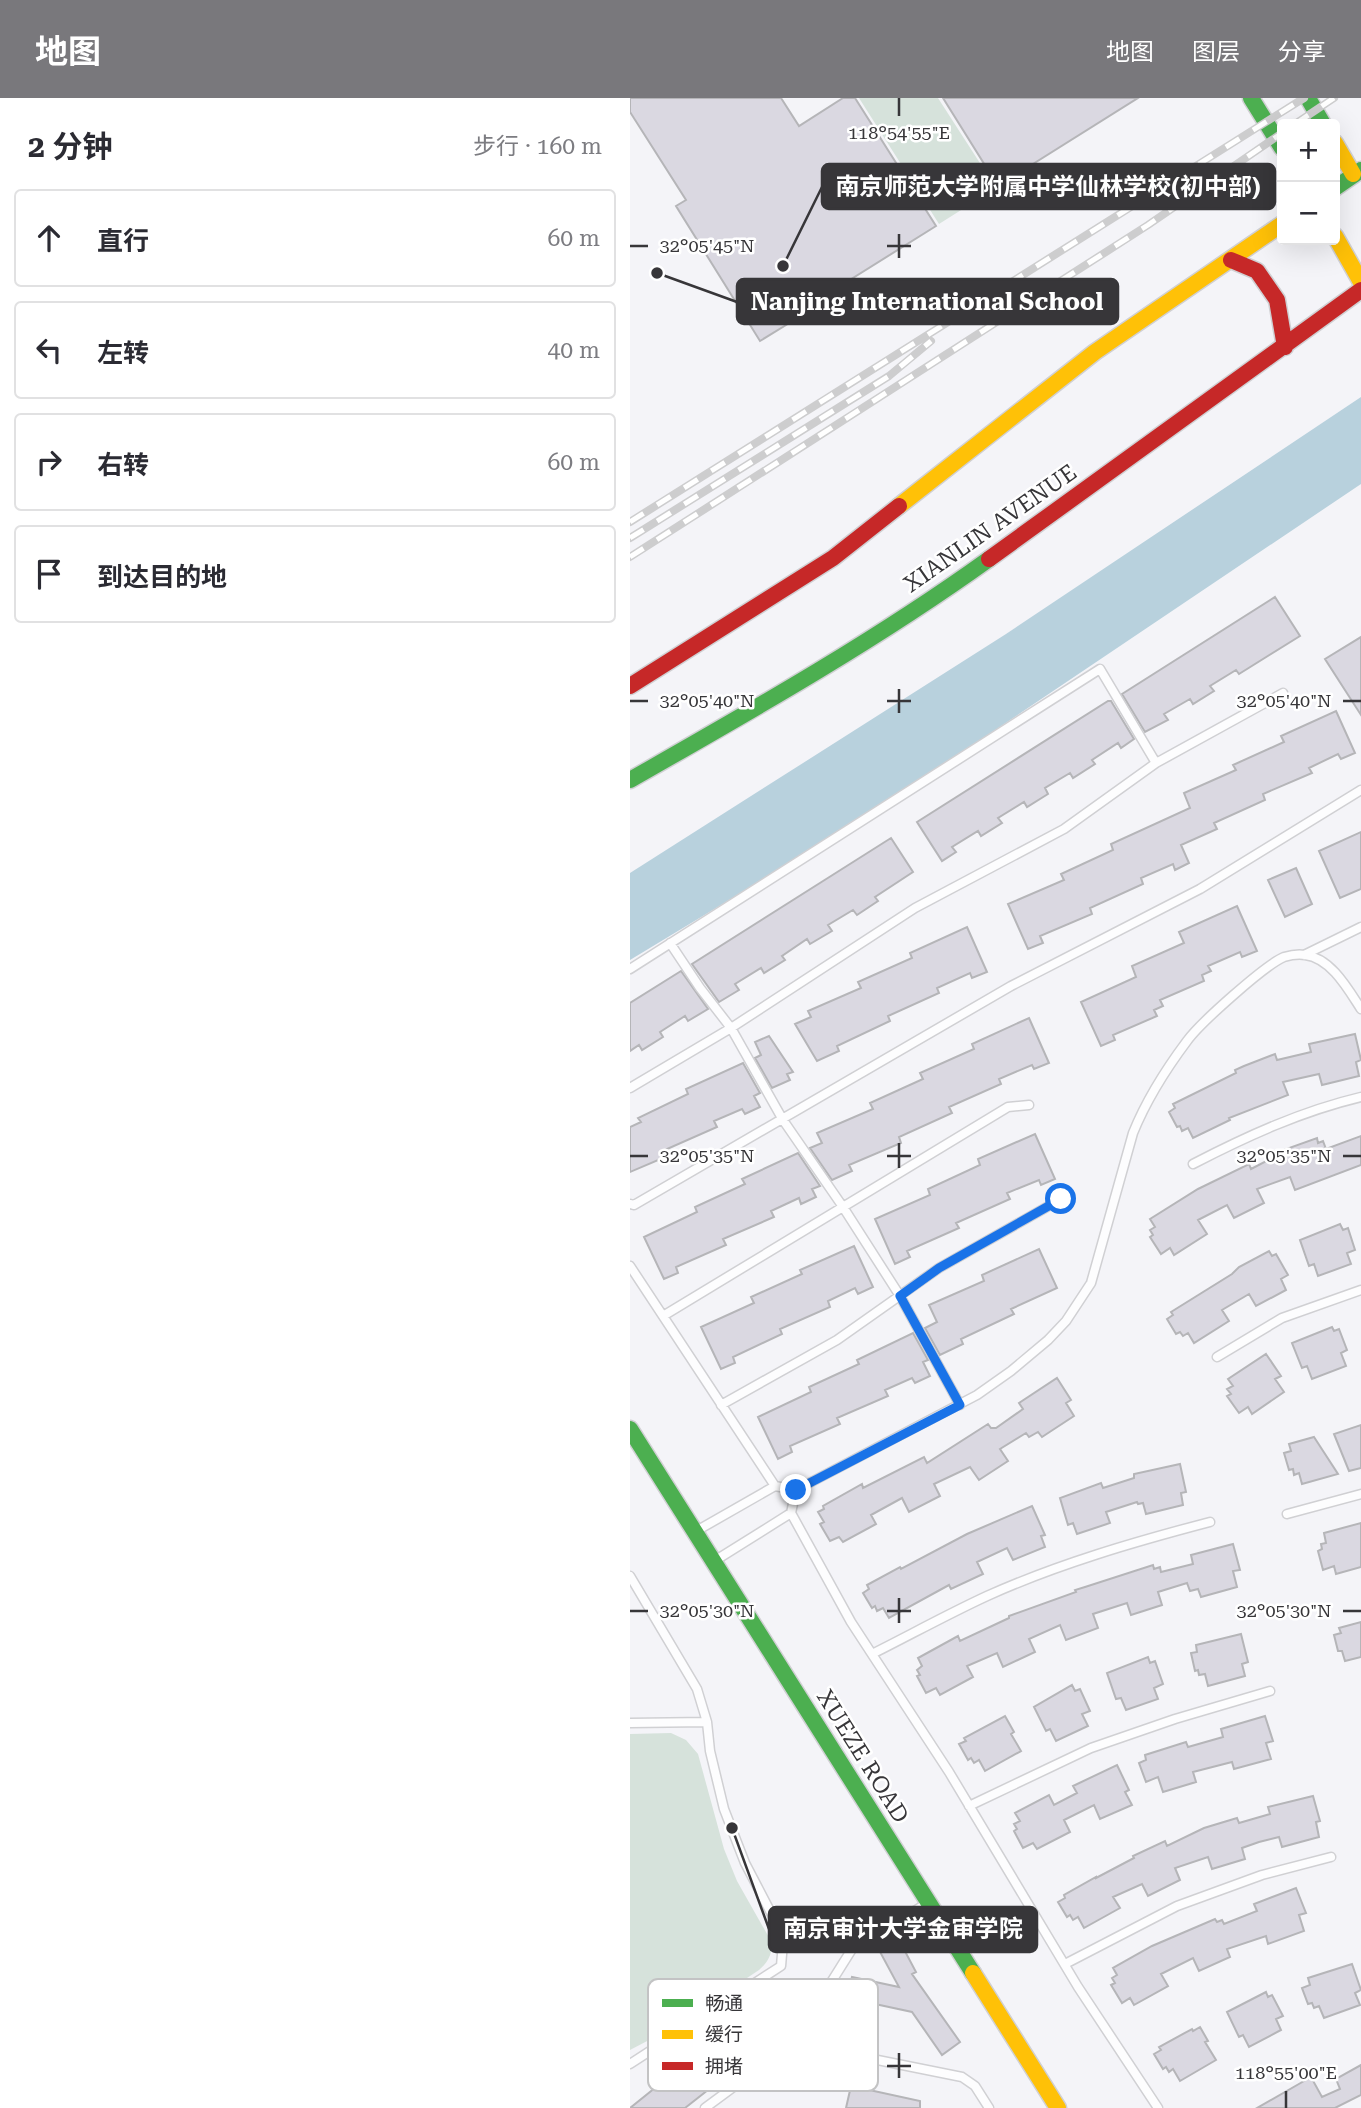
<!DOCTYPE html>
<html lang="zh">
<meta charset="utf-8">
<style>
:root{--surface:#fff;--page:#f7f7f7;--text:#2b2b33;--muted:#7c7c81;--line:#e1e1e2;--accent:#79787c}
body{margin:0;font-family:"Roboto Serif","Noto Sans SC",serif;background:var(--page);color:var(--text)}
.controls{position:absolute;right:21px;top:21px;display:grid;overflow:hidden;border-radius:7px;box-shadow:0 7px 28px #0002}
.controls button{width:63px;height:63px;display:grid;place-items:center;padding:0;border:0;border-bottom:2px solid var(--line);background:var(--surface);color:var(--text);font:35px sans-serif}
.stop{position:absolute;width:21px;height:21px;margin:-16px;border:5px solid #1a73e8;border-radius:50%;background:#fff}
.stop.end{background:#1a73e8;border-color:#fff;box-shadow:0 2px 7px #0008}
.list{margin:0;padding:0;list-style:none}
h2{display:flex;justify-content:space-between;align-items:center;height:91px;margin:0;padding:0 28px;font-size:30px}
h2 small{font-size:23px;font-weight:400;color:var(--muted)}
.list li{display:grid;grid-template-columns:46px 1fr auto;gap:21px;align-items:center;box-sizing:border-box;height:98px;margin:0 14px 14px;padding:0 14px;border:2px solid var(--line);border-radius:7px}
.list b{display:block;font-size:26px;white-space:nowrap}
.list em{font-size:23px;font-style:normal;color:var(--muted)}
.icon{flex:none;width:38px;height:38px;fill:none;stroke:currentColor;stroke-width:2;stroke-linecap:round;stroke-linejoin:round}
.map{position:relative;flex:none;width:731px;height:2010px;overflow:hidden}
header{display:flex;align-items:center;gap:42px;box-sizing:border-box;height:98px;padding:0 35px;background:var(--accent);color:#fff}
header strong{font-size:33px}
nav{display:flex;gap:38px;margin-inline-start:auto;font-size:24px}
main{display:flex}
aside{flex:1;background:var(--surface)}
.map>svg:first-child{display:block}
.green{fill:#d6e2db}
.water{fill:#b8d1dd}
.building{fill:#dad8e1;stroke:#b5b5b8;stroke-width:2}
.lines{fill:none;stroke-linecap:round;stroke-linejoin:round}
.lane-casing{stroke:#d0d0d3;stroke-width:11}
.fast-casing{stroke:#d0d0d3;stroke-width:19}
.slow-casing{stroke:#d0d0d3;stroke-width:19}
.jam-casing{stroke:#d0d0d3;stroke-width:19}
.lane{stroke:#fdfdfe;stroke-width:8}
.fast{stroke:#4caf50;stroke-width:16}
.slow{stroke:#ffc107;stroke-width:16}
.jam{stroke:#c62828;stroke-width:16}
.rail-casing{stroke:#cdcdce;stroke-width:8}
.rail{stroke:#fff;stroke-width:5;stroke-dasharray:16;stroke-linecap:butt}
.route{stroke:#1a73e8;stroke-width:9}
.ticks{fill:none;stroke:#373639;stroke-width:2.5}
.labels{text-anchor:middle;stroke-width:5;stroke-linejoin:round;paint-order:stroke}
.street-label{font-size:23px;fill:#373639;stroke:#fff}
.key{fill:#fff;stroke:#c3c3c4;stroke-width:2}
.key-label{font-size:19px;fill:#373639}
.ticks-label{font-size:18px;text-anchor:middle;fill:#373639;stroke:#fff;stroke-width:5;stroke-linejoin:round;paint-order:stroke}
.leader{fill:none;stroke:#373639;stroke-width:2.5}
.callout-dot{fill:#373639;stroke:#fff;stroke-width:2.5}
.callout{fill:#373639;stroke:#373639;stroke-width:2.5}
.callout-label{font-size:24px;text-anchor:middle;font-weight:bold;fill:#fff}
</style>
<header>
<strong>地图</strong>
<nav><a>地图</a><a>图层</a><a>分享</a></nav>
</header>
<main>
<aside>
<h2>2 分钟<small>步行 · 160 m</small></h2>
<ul class="list">
<li><svg class="icon" aria-label="ahead" viewBox="0 0 24 24"><path d="M12 20V5M6 11l6-6 6 6"/></svg><div><b>直行</b></div><em>60 m</em></li>
<li><svg class="icon" aria-label="left" viewBox="0 0 24 24"><path d="M17 20v-9H6M10 6l-5 5 5 5"/></svg><div><b>左转</b></div><em>40 m</em></li>
<li><svg class="icon" aria-label="right" viewBox="0 0 24 24"><path d="M7 20v-9h11M14 6l5 5-5 5"/></svg><div><b>右转</b></div><em>60 m</em></li>
<li><svg class="icon" aria-label="arrive" viewBox="0 0 24 24"><path d="M6 21V4h12l-3 4 3 4H6"/></svg><div><b>到达目的地</b></div></li>
</ul>
</aside>
<div class="map">
<svg width="731" height="2010" viewBox="0 0 731 2010">
<rect width="100%" height="100%" fill="#f4f4f8"/>
<path class="green" d="M229 0H308L366 90 309 126Z
M41 1635 56 1642 68 1656 94 1751 107 1783 141 1843C143 1856 138 1864 129 1872L42 1930 0 1952V1636Z"/>
<path class="water" d="M731 299V386L233 721 0 862V775L376 536Z"/>
<path class="building" d="M0 0H151L169 28 213 0H225L306 128 159 220 161 224 130 243 46 108 56 102 0 14Z
M313 0H508L368 88Z
M645 499 670 538 609 576 606 572 580 588 584 593 563 606 560 601 534 616 538 622 515 634 492 596Z
M731 539V617L695 561Z
M478 603H481L504 641 491 650 488 645 462 662 465 666 443 680 440 675 415 690 418 696 397 709 394 704 368 720 372 725 351 738 348 733 322 749 326 754 312 763 287 724Z
M706 613 725 655 711 661 708 656 679 670 682 675 633 696 635 702 584 725 587 731 551 747 559 765 545 772 543 766 511 780 513 786 460 810 462 816 410 838 413 845 398 851 378 806 434 782 431 776 483 752 481 746 560 710 554 695 606 672 603 667 654 644 651 638Z
M731 734V791L710 800 689 753Z
M261 740 283 774 245 799 248 803 227 817 223 812 198 827 202 833 180 846 177 841 152 858 155 862 134 875 131 870 105 886 109 892 89 904 62 866Z
M666 770 682 806 655 819 638 782Z
M607 808 627 853 612 859 610 854 578 868 581 873 572 877 574 883 530 902 533 908 524 912 527 918 483 937 485 942 471 948 451 904 506 879 502 868 554 845 549 834Z
M337 829 357 874 342 880 340 875 307 890 309 895 258 918 260 923 207 948 209 953 187 963 165 926 181 919 178 913 231 890 228 884 282 860 280 855Z
M51 873 78 911 58 923 55 918 30 934 33 939 12 952 9 947 0 953V905Z
M399 920 419 965 404 971 402 967 369 981 371 986 319 1009 322 1015 269 1039 271 1045 219 1067 222 1073 202 1082 180 1050 192 1045 187 1035 243 1011 240 1005 293 981 290 975 344 951 342 946Z
M725 936 731 962 726 964 729 978 692 987 689 976 653 984 658 997 599 1020 600 1022 563 1040 558 1030 552 1033 550 1028 547 1029 539 1014 545 1010 543 1006 606 975 605 972 614 968 645 956 647 962 681 954 679 946Z
M139 938 163 974 157 976 160 982 142 990 125 960 131 957 125 944Z
M113 965 130 995 124 998 130 1009 115 1016 112 1011 84 1023 87 1029 37 1051 40 1057 0 1074V1029L11 1024 8 1020 58 996 56 991Z
M405 1036 425 1081 411 1087 409 1082 377 1095 380 1101 326 1125 329 1130 277 1153 280 1159 265 1166 245 1121 300 1097 298 1091 350 1067 348 1061Z
M731 1038V1067L665 1092 660 1079 627 1091 634 1105 604 1120 597 1107 568 1122 577 1136 544 1157 540 1150 531 1156 520 1139 523 1137 520 1132 525 1129 520 1121 568 1091 619 1066 621 1071 646 1058 645 1055 687 1040 688 1045 693 1043 696 1051Z
M168 1055 190 1088 182 1091 186 1099 171 1106 169 1100 141 1113 144 1119 93 1141 96 1147 46 1169 48 1175 34 1181 14 1139 67 1114 65 1109 115 1086 112 1081Z
M710 1126 713 1132 718 1130 725 1152 717 1155 721 1166 688 1178 684 1166 679 1168 670 1142Z
M224 1148 243 1189 228 1196 225 1190 198 1203 200 1209 150 1231 152 1236 103 1259 105 1265 91 1271 71 1229 124 1205 121 1199 172 1176 170 1172Z
M409 1151 427 1190 381 1211 384 1216 331 1241 333 1246 310 1257 295 1230 307 1224 299 1207 354 1183 352 1177Z
M639 1153 642 1158 646 1156 658 1177 651 1181 656 1192 626 1208 619 1196 592 1212 599 1223 564 1245 558 1235 553 1238 550 1234 546 1236 537 1221 543 1217 541 1214 602 1176 609 1169Z
M702 1229 704 1233 709 1231 717 1252 711 1255 716 1268 682 1281 677 1268 672 1270 662 1245Z
M283 1235 298 1262 293 1264 300 1278 285 1285 282 1280 255 1292 258 1298 207 1320 210 1326 160 1348 162 1354 148 1361 128 1319 181 1294 179 1289 229 1266 227 1262Z
M636 1256 651 1278 645 1281 654 1294 622 1316 618 1309 609 1315 597 1298 601 1296 597 1291 603 1288 598 1281Z
M427 1280 441 1302 436 1305 444 1318 412 1339 408 1334 399 1339 396 1335 370 1351 378 1363 349 1382 340 1369 304 1386 310 1398 279 1414 272 1400 241 1417 246 1426 213 1444 209 1439 200 1443 190 1426 194 1424 188 1414 194 1411 193 1408 232 1386 233 1390 294 1359 297 1365 358 1326 361 1330H366L393 1311 389 1305Z
M731 1327V1370L719 1373 704 1336Z
M684 1339 708 1376 672 1386 669 1375 664 1377 663 1371 659 1372 654 1355 661 1353 659 1346Z
M550 1366 556 1394 551 1395 553 1407 516 1416 513 1405 508 1406 507 1404 476 1414 480 1425 447 1436 443 1425 438 1427 430 1400 471 1385 473 1390 504 1380V1376Z
M402 1408 415 1437 411 1438 415 1449 383 1462 377 1450 347 1464 353 1476 321 1491 319 1487 259 1520 253 1510 247 1513 245 1508 242 1510 233 1495 239 1491 237 1487 270 1469 271 1471 337 1436Z
M731 1425V1469L706 1476 704 1468 693 1472 688 1453 692 1451 691 1446 696 1445 694 1435Z
M603 1446 610 1472 603 1473 607 1489 571 1499 568 1491 560 1493 557 1485 528 1494 532 1507 501 1517 497 1505 463 1516 468 1530 436 1542 430 1527 399 1541 405 1554 373 1569 367 1555 337 1568 343 1579 310 1597 306 1590 296 1595 287 1578 290 1577 287 1572 292 1568 288 1560 328 1538 330 1543 379 1520V1518L446 1494 445 1492 455 1489 523 1467 524 1471 530 1469 531 1474 563 1466 561 1457Z
M731 1524V1559L715 1563 712 1553H708L704 1537 711 1535 709 1530Z
M611 1536 618 1564 612 1566 615 1578 578 1588 575 1576 569 1577 568 1572 565 1573 561 1555 567 1554 566 1547Z
M518 1559 520 1565 525 1563 533 1586 524 1590 528 1601 496 1612 491 1600 486 1601 477 1575Z
M442 1587 445 1593 450 1591 460 1613 452 1616 458 1628 426 1643 420 1631 416 1633 404 1609Z
M375 1618 384 1634 381 1636 391 1653 355 1673 349 1662 344 1665 341 1660 338 1662 329 1646 336 1643 334 1640Z
M635 1618 643 1643 636 1645 641 1661 604 1671 602 1664 563 1674 566 1684 533 1694 528 1679 516 1684 509 1665 516 1662 515 1657 556 1644 558 1649 593 1639 591 1631Z
M487 1667 499 1692 495 1694 502 1707 470 1721 464 1707 434 1722 440 1734 407 1751 403 1745 393 1750 384 1733 387 1731 384 1726 390 1723 385 1715 419 1697 424 1707 447 1695 443 1688Z
M683 1698 690 1723 686 1724 689 1739 652 1749 649 1739 629 1744 612 1750 615 1761 582 1771 578 1759 545 1770 550 1782 518 1798 512 1786 483 1799 490 1810 454 1830 448 1819 443 1822 440 1817 437 1819 428 1804 435 1800 434 1797 466 1779V1780L504 1760 503 1758 535 1743 537 1748 574 1730 607 1720 609 1725 640 1716 638 1709Z
M666 1790 676 1815 669 1817 674 1833 638 1846 636 1838 597 1851 600 1859 569 1873 563 1860 531 1876 538 1888 504 1907 500 1900 492 1905 481 1887 485 1885 482 1880 487 1877 483 1870 522 1848 585 1821 587 1824 592 1822 594 1826 627 1813 624 1806Z
M269 1842 286 1874 282 1876 330 1944 312 1957 282 1914 217 1900 222 1879 269 1889 249 1852Z
M722 1866 731 1892 725 1895 730 1907 694 1920 689 1908 684 1910 682 1905 678 1906 672 1890 680 1887 678 1880Z
M636 1894 638 1899 642 1897 653 1918 646 1921 651 1932 619 1949 613 1937 609 1939 597 1914Z
M134 1909 153 1933 55 2010H0L92 1936 95 1940Z
M570 1929 578 1943 575 1944 586 1962 550 1983 543 1971 539 1974 536 1969 533 1971 524 1956 531 1952 529 1949 562 1931 563 1933Z
M731 1967V1997L705 2010H627L681 1979 692 1999 710 1991 706 1981Z
M221 1988 290 2003V2010H216Z"/>
<g class="lines">
<g class="lane-casing">
<path id="lane" d="M40 845 70 890 101 930 153 1022 213 1109 270 1198 330 1307
M674 857 731 829
M0 871 470 571 526 665
M0 990 101 930 285 810 434 731 526 665 653 595
M563 1066C617 1038 672 1013 731 999
M0 1106 4 1107 381 888 570 791 731 692
M0 1168 145 1388
M33 1218 378 1009 399 1007
M587 1259 652 1220 731 1192
M91 1307 207 1242 309 1170 431 1101
M166 1392 347 1297 381 1273 418 1242 436 1223 461 1185 503 1035C516 1003 536 971 557 943 570 925 635 867 654 859 661 857 668 856 675 857 701 860 718 891 731 911
M161 1415 221 1524 319 1674 448 1889 528 2010
M657 1416 731 1396
M68 1432 145 1388 166 1392 161 1415 86 1462
M0 1478 67 1591 77 1624 80 1653 94 1711 115 1765 151 1834 153 1845 151 1868 0 1966
M242 1556C280 1537 318 1516 357 1498 428 1466 504 1444 580 1424
M0 1625 77 1624
M339 1708 461 1650 545 1621 640 1593
M435 1866 547 1808 632 1777 701 1759
M163 1945 222 1851 296 1806
M75 2010 163 1945 332 1979 345 1988 359 2010"/>
</g>
<g class="fast-casing">
<path id="fast" d="M621 0 652 50
M678 0 693 26
M705 90 731 72
M0 682C121 613 245 543 359 461
M0 1331 343 1875"/>
</g>
<g class="slow-casing">
<path id="slow" d="M705 45 723 76
M705 138 731 184
M269 408 465 254 652 126
M343 1875 428 2010"/>
</g>
<g class="jam-casing">
<path id="jam" d="M601 162 627 173 647 202 655 249
M359 461 731 192
M0 588 203 460 269 408"/>
</g>
<use href="#lane" class="lane"/>
<use href="#fast" class="fast"/>
<use href="#slow" class="slow"/>
<use href="#jam" class="jam"/>
<g class="rail-casing">
<path id="rail" d="M665 26 704 0
M0 424 674 0
M0 440 259 278 301 243
M0 459 518 127 652 35"/>
</g>
<use href="#rail" class="rail"/>
</g>
<g class="lines">
<path class="route" d="M166 1392 330 1307 270 1198 309 1170 431 1101"/>
</g>
<path class="ticks" d="M269 0V18M269 136V160M0 148H18M257 148H281M269 591V615M0 603H18M257 603H281M713 603H731M269 1045V1070M0 1058H18M257 1058H281M713 1058H731M269 1500V1525M0 1513H18M257 1513H281M713 1513H731M269 1955V1980M257 1968H281M656 1993V2010"/>
<g class="labels">
<g class="street-label">
<text transform="translate(360 430) rotate(-35)" y="8">XIANLIN AVENUE</text>
<text transform="translate(233 1658) rotate(58)" y="8">XUEZE ROAD</text>
</g>
</g>
<rect x="18" y="1881" width="230" height="112" rx="10" class="key"/>
<rect x="32" y="1901" width="31" height="8" fill="#4caf50"/>
<rect x="32" y="1932" width="31" height="9" fill="#ffc107"/>
<rect x="32" y="1964" width="31" height="8" fill="#c62828"/>
<g class="key-label">
<text x="75" y="1912">畅通</text>
<text x="75" y="1943">缓行</text>
<text x="75" y="1975">拥堵</text>
</g>
<g class="ticks-label">
<text x="269" y="41">118°54'55"E</text>
<text x="77" y="154">32°05'45"N</text>
<text x="77" y="609">32°05'40"N</text>
<text x="654" y="609">32°05'40"N</text>
<text x="77" y="1064">32°05'35"N</text>
<text x="654" y="1064">32°05'35"N</text>
<text x="77" y="1519">32°05'30"N</text>
<text x="654" y="1519">32°05'30"N</text>
<text x="656" y="1981">118°55'00"E</text>
</g>
<path class="leader" d="M153 168L192 89M27 175L107 204M102 1730L139 1831"/>
<g class="callout-dot">
<circle cx="153" cy="168" r="7"/>
<circle cx="27" cy="175" r="7"/>
<circle cx="102" cy="1730" r="7"/>
</g>
<g class="callout">
<rect x="192" y="66" width="453" height="45" rx="7"/>
<rect x="107" y="181" width="381" height="45" rx="7"/>
<rect x="139" y="1809" width="268" height="45" rx="7"/>
</g>
<g class="callout-label">
<text x="418" y="97">南京师范大学附属中学仙林学校(初中部)</text>
<text x="297" y="212">Nanjing International School</text>
<text x="273" y="1839">南京审计大学金审学院</text>
</g>
</svg>
<div class="controls">
<button>+</button>
<button>−</button>
</div>
<div class="stop" style="left:431px;top:1101px"></div>
<div class="stop end" style="left:166px;top:1392px"></div>
</div>
</main>
